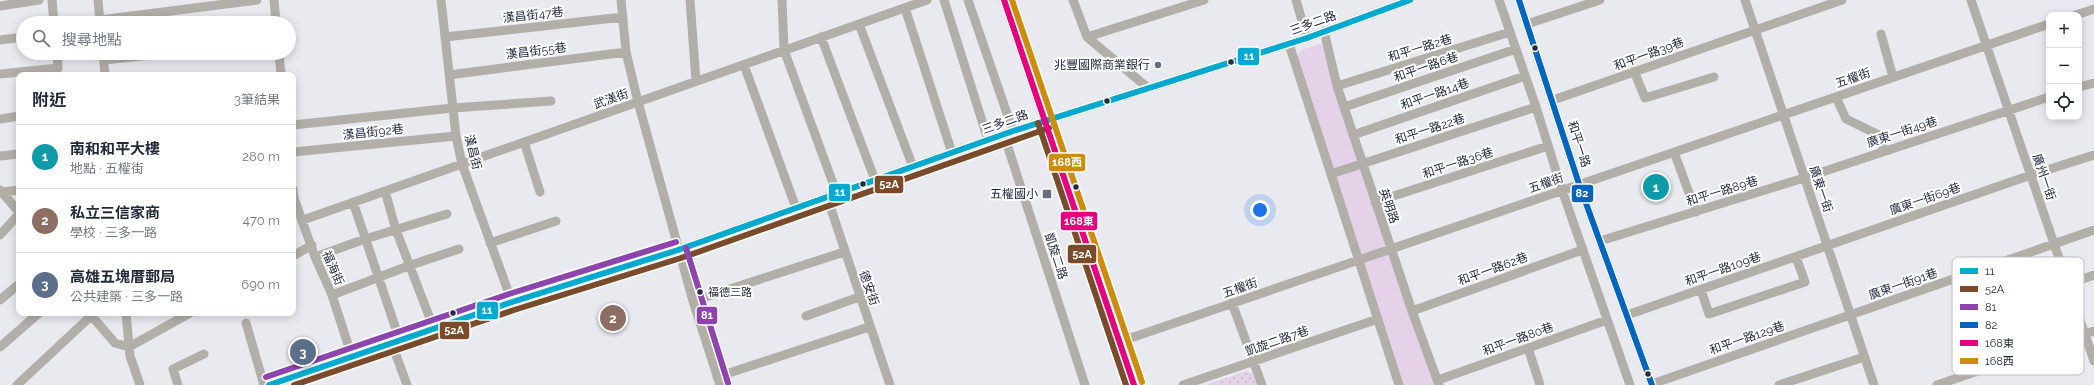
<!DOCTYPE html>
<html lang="zh-TW">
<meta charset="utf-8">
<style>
:root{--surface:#fff;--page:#f2f2f3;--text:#1f2937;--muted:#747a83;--line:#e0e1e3;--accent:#b45309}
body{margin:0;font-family:Raleway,"Noto Sans TC",sans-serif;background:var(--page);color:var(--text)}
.controls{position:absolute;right:12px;top:12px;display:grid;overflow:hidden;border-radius:8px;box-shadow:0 2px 10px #0003}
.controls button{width:36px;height:36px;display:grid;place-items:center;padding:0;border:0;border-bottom:1px solid var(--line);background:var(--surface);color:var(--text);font:20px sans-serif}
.you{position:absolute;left:1260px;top:210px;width:14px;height:14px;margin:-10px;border:3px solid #fff;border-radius:50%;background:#1a73e8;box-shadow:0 0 0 6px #1a73e833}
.badge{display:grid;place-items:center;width:26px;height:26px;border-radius:50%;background:var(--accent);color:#fff;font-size:13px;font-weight:700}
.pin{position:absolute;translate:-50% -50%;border:2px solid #fff;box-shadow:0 1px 4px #0006}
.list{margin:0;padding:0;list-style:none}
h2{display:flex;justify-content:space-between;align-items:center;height:52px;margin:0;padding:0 16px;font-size:17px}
h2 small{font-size:13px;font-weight:400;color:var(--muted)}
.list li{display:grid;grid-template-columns:26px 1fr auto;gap:12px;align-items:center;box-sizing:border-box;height:64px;padding:0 16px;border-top:1px solid var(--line)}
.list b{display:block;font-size:15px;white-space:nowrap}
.list p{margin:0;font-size:13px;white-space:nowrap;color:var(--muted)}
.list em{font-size:13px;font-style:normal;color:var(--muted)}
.icon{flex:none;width:22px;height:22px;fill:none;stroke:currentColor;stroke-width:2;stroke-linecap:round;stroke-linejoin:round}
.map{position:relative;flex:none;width:2094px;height:385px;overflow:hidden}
.search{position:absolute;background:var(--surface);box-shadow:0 2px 10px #0003;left:16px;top:16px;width:280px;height:44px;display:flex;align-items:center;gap:10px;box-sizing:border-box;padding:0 14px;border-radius:22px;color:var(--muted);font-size:15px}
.panel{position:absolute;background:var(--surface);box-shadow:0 2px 10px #0003;left:16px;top:72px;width:280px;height:244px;border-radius:8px}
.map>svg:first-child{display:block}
.grass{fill:url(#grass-dots)}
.green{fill:#e5d2e8}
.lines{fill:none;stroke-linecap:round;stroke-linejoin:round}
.minor{stroke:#b2aea8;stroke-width:9}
.bus-1-casing{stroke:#fff;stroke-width:9}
.bus-2-casing{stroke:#fff;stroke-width:9}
.bus-3-casing{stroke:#fff;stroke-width:9}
.bus-4-casing{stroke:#fff;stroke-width:9}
.bus-5-casing{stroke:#fff;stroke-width:9}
.bus-6-casing{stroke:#fff;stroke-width:9}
.bus-1{stroke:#00a9ce;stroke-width:6}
.bus-2{stroke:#7a4b2a;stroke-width:6}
.bus-3{stroke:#8e44ad;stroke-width:6}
.bus-4{stroke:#0065bd;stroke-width:6}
.bus-5{stroke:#e5007d;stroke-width:6}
.bus-6{stroke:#cc8d0d;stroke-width:6}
.bus-dot{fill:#222a3f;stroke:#fff;stroke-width:1.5}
.poi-dot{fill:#676d7d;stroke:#fff;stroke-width:1.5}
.labels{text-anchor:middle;stroke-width:4;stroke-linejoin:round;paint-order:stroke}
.bus-label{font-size:11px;fill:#222a3f;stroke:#fff;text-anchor:start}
.street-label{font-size:12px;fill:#222a3f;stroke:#fff}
.poi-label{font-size:12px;fill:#222a3f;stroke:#fff;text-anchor:end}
.key{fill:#fff;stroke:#bdbfc5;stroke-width:1}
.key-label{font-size:11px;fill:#222a3f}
.line-badge{stroke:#fff;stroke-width:1.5}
.badge-label{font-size:11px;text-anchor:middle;font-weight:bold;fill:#fff}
</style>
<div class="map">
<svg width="2094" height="385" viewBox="0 0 2094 385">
<defs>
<pattern id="grass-dots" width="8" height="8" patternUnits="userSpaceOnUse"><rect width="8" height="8" fill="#e5d2e8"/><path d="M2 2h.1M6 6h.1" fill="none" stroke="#c4b4c8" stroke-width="1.8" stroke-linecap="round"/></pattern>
</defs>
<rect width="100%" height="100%" fill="#e8eaf0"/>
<path class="grass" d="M1247 371 1253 374 1257 385H1205Z"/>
<path class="green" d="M1320 44 1325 47 1436 385H1404L1297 57 1301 50Z"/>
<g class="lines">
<path class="minor" d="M52 0 54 23
M98 0 100 23
M274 0 276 23
M441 0 456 136 462 164 512 302
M621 0 626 52 638 102 693 301 720 385
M690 0 696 81
M782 0 784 50 837 194
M944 0 988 140
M968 0 1013 131
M1004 0 1134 385
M1073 0 1087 37 1204 0
M1296 0 1307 38
M1499 0 1536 107 1562 190 1630 385
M1519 0 1579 184 1652 385
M1745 0 1874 385
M1971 0 2094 361
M0 6 39 0
M905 8 952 153
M2076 15 2094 9
M100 20 257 0
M859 24 913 167
M1527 24 1600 0
M1324 31 1337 86 1412 311 1439 385
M1881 34 1893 77
M445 37 623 17
M821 37 875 180
M1087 37 1148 88
M0 40 23 37
M1289 44 1399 385
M103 53 105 75
M279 53 281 75
M104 60 170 53
M744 65 796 208
M1634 71 1645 98 1714 77
M0 74 58 68 57 53
M449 75 626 52
M1337 86 1510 32
M2079 87 2094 83
M1836 97 1846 119 1879 135 1884 151
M1553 100 1842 0
M1344 107 1516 49
M0 119 19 116
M293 125 453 108 551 101
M1004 135 1085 385
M1353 135 1525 76
M524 142 540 192
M293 152 456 136
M1674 152 1696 212
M0 156 19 154
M1331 174 1536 107
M293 189 294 198 315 257 332 295 352 357
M0 190 19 212
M385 191 396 230 434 329
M2 192 19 190
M827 197 890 385
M353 202 400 341
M1375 202 1548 146
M303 220 927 0
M0 235 19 214
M1600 241 1804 178 2049 97
M490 243 556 221
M293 256 312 245
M315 257 365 239 447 214
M1975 271 2007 361
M1701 290 1709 314 1805 282 1796 257
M332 295 411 265 459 249
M0 300 19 284
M693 301 844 252
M1232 303 1262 385
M1412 311 1582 250
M1989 312 2094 275
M89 313 115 343 129 347 190 313
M126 313 130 356 140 385
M1627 315 2031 175 2094 155
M806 316 859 297
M246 323 264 385
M1119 342 2049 24
M392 344 407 385
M0 347 39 313
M1528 348 1540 385
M717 377 869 327
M1438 380 1607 320
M1652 384 2094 230
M17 385 91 316
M178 385 173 369 204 354
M269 385 512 302 678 250 1013 131 1307 38 1410 0
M1183 385 1378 319
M1779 385 1864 357
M1937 385 2094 331"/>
<g class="bus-1-casing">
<path id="bus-1" d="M269 385 512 302 678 250 1013 131 1307 38 1410 0"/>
</g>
<g class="bus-2-casing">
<path id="bus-2" d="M1038 123 1126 385
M294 385 514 310 681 258 1049 128"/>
</g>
<g class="bus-3-casing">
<path id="bus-3" d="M686 248 728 383
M266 377 509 294 676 242"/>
</g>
<g class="bus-4-casing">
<path id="bus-4" d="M1519 0 1579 184 1652 385"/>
</g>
<g class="bus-5-casing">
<path id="bus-5" d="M1004 0 1134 385"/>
</g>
<g class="bus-6-casing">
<path id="bus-6" d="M1012 0 1142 382"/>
</g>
<use href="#bus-1" class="bus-1"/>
<use href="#bus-2" class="bus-2"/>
<use href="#bus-3" class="bus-3"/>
<use href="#bus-4" class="bus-4"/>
<use href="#bus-5" class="bus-5"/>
<use href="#bus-6" class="bus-6"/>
</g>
<g class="bus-dot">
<circle cx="1535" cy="48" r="3.5"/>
<circle cx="1231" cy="62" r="3.5"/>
<circle cx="1107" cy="101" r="3.5"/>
<circle cx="863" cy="184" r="3.5"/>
<circle cx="1076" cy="187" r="3.5"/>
<circle cx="700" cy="292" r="3.5"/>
<circle cx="453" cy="313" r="3.5"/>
<circle cx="1648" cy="374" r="3.5"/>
</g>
<g class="poi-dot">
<circle cx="1158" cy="65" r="4"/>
<rect x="1042" y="189" width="10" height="10" rx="2"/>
</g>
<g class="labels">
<g class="bus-label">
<text x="708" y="296">福德三路</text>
</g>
<g class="street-label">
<text transform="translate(533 15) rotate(-6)" y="4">漢昌街47巷</text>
<text transform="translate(1313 23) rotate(-20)" y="4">三多二路</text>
<text transform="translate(1420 48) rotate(-17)" y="4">和平一路2巷</text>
<text transform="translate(536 51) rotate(-7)" y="4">漢昌街55巷</text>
<text transform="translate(1649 54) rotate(-20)" y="4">和平一路39巷</text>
<text transform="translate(1426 67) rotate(-19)" y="4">和平一路6巷</text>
<text transform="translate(1853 78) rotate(-19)" y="4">五權街</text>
<text transform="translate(1435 94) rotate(-19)" y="4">和平一路14巷</text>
<text transform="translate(611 99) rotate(-19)" y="4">武漢街</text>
<text transform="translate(1005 122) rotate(-20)" y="4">三多二路</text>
<text transform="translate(1430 129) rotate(-18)" y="4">和平一路22巷</text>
<text transform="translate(373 132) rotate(-6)" y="4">漢昌街92巷</text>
<text transform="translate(1902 132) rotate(-18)" y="4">廣東一街49巷</text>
<text transform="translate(1579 144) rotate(72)" y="4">和平一路</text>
<text transform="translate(473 152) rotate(76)" y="4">漢昌街</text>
<text transform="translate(1458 163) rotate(-18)" y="4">和平一路36巷</text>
<text transform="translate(2044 177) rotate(71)" y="4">廣州一街</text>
<text transform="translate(1546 183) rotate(-19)" y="4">五權街</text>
<text transform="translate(1821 189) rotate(71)" y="4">廣東一街</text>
<text transform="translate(1722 191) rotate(-17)" y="4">和平一路89巷</text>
<text transform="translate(1925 199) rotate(-19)" y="4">廣東一街69巷</text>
<text transform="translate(1389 206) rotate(71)" y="4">英明路</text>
<text transform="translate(1056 256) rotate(72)" y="4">凱旋二路</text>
<text transform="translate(333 268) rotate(67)" y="4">福海街</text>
<text transform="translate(1493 269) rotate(-20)" y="4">和平一路62巷</text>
<text transform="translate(1723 269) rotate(-19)" y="4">和平一路109巷</text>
<text transform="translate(1903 284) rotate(-19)" y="4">廣東一街91巷</text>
<text transform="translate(869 288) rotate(71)" y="4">德安街</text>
<text transform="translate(1240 288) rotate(-19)" y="4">五權街</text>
<text transform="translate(1747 338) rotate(-19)" y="4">和平一路129巷</text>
<text transform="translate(1518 339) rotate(-20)" y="4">和平一路80巷</text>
<text transform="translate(1277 341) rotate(-19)" y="4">凱旋二路7巷</text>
</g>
<g class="poi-label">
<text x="1150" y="69">兆豐國際商業銀行</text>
<text x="1038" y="198">五權國小</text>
</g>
</g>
<rect x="1952" y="257" width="132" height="118" rx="6" class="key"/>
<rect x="1960" y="268" width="18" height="6" fill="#00a9ce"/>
<rect x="1960" y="286" width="18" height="6" fill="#7a4b2a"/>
<rect x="1960" y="304" width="18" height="6" fill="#8e44ad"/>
<rect x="1960" y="322" width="18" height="6" fill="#0065bd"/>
<rect x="1960" y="340" width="18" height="6" fill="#e5007d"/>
<rect x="1960" y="358" width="18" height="6" fill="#cc8d0d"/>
<g class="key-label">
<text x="1985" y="275">11</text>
<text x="1985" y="293">52A</text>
<text x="1985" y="311">81</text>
<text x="1985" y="329">82</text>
<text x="1985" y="347">168東</text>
<text x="1985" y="365">168西</text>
</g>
<g class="line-badge">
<rect x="1237" y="47" width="23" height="19" rx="4" fill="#00a9ce"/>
<rect x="1048" y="153" width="38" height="19" rx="4" fill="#cc8d0d"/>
<rect x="874" y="175" width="30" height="19" rx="4" fill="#7a4b2a"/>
<rect x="828" y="183" width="23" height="19" rx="4" fill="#00a9ce"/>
<rect x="1571" y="184" width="23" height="19" rx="4" fill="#0065bd"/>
<rect x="1060" y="211" width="38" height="20" rx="4" fill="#e5007d"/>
<rect x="1067" y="244" width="30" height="20" rx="4" fill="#7a4b2a"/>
<rect x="476" y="301" width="23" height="19" rx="4" fill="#00a9ce"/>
<rect x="696" y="306" width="22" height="19" rx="4" fill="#8e44ad"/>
<rect x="439" y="321" width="31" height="19" rx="4" fill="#7a4b2a"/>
</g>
<g class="badge-label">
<text x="1249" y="60">11</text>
<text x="1067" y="166">168西</text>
<text x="889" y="188">52A</text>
<text x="840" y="196">11</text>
<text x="1582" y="197">82</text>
<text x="1079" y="225">168東</text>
<text x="1082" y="258">52A</text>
<text x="487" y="314">11</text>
<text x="707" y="319">81</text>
<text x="454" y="334">52A</text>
</g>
</svg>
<div class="controls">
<button>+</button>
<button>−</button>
<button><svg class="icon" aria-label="locate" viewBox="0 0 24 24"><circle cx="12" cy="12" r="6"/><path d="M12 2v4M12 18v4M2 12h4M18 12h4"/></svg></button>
</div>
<div class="you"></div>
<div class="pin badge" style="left:1656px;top:187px;background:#0f9aa8">1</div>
<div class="pin badge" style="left:613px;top:318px;background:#8d6e63">2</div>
<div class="pin badge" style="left:303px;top:352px;background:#5c6f8a">3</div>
<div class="search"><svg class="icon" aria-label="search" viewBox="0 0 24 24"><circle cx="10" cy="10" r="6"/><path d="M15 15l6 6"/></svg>搜尋地點</div>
<section class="panel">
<h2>附近<small>3筆結果</small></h2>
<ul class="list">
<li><span class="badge" style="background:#0f9aa8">1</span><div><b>南和和平大樓</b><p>地點 · 五權街</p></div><em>280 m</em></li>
<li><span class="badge" style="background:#8d6e63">2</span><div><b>私立三信家商</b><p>學校 · 三多一路</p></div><em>470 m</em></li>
<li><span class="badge" style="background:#5c6f8a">3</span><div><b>高雄五塊厝郵局</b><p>公共建築 · 三多一路</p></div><em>690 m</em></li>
</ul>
</section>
</div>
